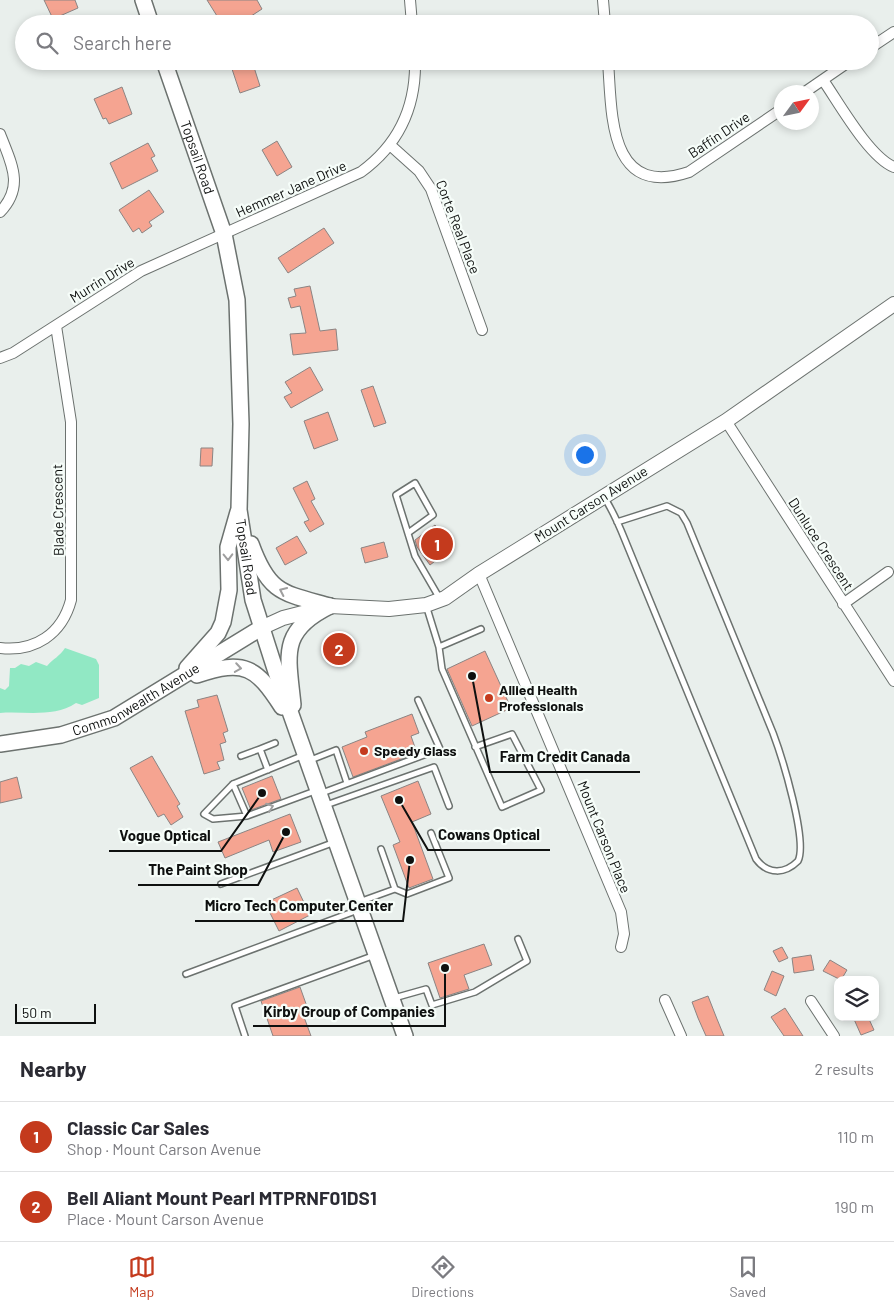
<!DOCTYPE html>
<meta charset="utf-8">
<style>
:root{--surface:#fff;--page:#f2f2f3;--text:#2b2b33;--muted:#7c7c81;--line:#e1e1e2;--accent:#c43a1d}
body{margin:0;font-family:Barlow,sans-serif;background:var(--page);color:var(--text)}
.controls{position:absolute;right:15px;bottom:15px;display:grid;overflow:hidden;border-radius:10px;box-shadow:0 2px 8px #0003}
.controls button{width:45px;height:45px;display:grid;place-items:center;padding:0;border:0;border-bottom:1px solid var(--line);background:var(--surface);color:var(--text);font:25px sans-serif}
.compass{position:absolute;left:774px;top:85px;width:45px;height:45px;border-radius:50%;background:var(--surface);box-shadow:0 2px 8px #0003;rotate:57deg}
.scale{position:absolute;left:15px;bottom:12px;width:81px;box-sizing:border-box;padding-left:5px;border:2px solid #0e100f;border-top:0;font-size:14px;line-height:18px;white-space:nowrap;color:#0e100f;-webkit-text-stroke:4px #f6fdf9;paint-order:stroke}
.you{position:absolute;left:584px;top:454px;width:18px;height:18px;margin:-12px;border:4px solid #fff;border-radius:50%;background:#1a73e8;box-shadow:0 0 0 8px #1a73e833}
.badge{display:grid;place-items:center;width:32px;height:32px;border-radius:50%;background:var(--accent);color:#fff;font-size:16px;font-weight:700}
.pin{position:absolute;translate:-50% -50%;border:2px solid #fff;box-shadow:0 1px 5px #0006}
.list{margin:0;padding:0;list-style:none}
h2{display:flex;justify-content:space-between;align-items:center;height:65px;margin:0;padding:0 20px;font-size:21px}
h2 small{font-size:16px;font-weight:400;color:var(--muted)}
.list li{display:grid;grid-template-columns:32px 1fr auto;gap:15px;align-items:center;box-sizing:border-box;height:70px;padding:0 20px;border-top:1px solid var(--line)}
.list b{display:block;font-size:19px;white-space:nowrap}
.list p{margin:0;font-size:16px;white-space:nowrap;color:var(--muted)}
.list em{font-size:16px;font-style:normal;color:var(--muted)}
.icon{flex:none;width:28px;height:28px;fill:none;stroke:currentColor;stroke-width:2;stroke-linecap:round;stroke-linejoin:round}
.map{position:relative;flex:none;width:894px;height:1036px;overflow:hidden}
.search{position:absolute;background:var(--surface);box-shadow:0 2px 8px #0003;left:15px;right:15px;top:15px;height:55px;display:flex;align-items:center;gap:12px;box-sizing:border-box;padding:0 18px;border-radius:28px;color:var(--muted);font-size:19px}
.sheet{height:205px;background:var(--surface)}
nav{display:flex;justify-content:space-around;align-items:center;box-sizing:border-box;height:70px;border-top:1px solid var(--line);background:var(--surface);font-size:14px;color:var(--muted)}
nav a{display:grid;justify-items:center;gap:2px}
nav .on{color:var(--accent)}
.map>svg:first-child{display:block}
.green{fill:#91e8c4}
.building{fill:#f5a491;stroke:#8b8483}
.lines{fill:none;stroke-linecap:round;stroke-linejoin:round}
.service-casing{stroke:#6c726f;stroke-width:8}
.minor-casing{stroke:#6c726f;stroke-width:12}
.secondary-casing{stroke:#6c726f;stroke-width:16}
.primary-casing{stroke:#6c726f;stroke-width:18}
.service{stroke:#fff;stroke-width:5}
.minor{stroke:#fff;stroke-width:10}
.secondary{stroke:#fff;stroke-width:14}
.primary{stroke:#fff;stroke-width:15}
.oneway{stroke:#9f9f9f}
.poi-dot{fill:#c43a1d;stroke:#f6fdf9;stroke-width:2}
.labels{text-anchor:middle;stroke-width:4.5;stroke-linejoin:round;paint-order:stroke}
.street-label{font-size:14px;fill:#0e100f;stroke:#f6fdf9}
.poi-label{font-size:14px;font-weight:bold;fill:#0e100f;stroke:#f6fdf9;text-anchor:start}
.leader{fill:none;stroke:#0e100f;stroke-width:2}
.callout-dot{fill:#0e100f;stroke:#f6fdf9;stroke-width:2}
.callout-label{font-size:15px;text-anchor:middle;font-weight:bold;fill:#0e100f;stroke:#f6fdf9;stroke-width:4.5;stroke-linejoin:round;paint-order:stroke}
</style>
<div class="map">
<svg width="894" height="1036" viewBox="0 0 894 1036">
<rect width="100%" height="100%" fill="#e9efec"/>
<path class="green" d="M65 648 96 659 99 665V698L82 705 76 703C53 718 25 711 0 713V688L5 690 9 686 10 668H15L21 664 29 666 36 662 47 666C53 659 60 656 65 648Z"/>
<path class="building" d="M44 0H75L78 8 53 19Z
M207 0H257L262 9 245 20 247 24H222Z
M235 61H252L260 86 240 93 230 63Z
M122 87 132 114 109 124 106 118 103 119 94 99Z
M277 141 292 167 277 176 262 150Z
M148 143 155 156 151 158 158 171 122 189 110 163Z
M149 190 164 212 149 222 152 226 142 233 139 228 133 232 119 210Z
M324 228 334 243 288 273 278 258Z
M310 286 320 331 336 329 338 350 293 355 290 334 306 333 300 306 291 308 288 298 296 296 294 289Z
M310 367 323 390 291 408 284 397 292 393 285 382Z
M373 386 386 423 374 427 361 390Z
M328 412 338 440 314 449 304 421Z
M201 448H213L212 466H200Z
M307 481 315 499 311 501 324 524 310 532 304 522 309 520 293 488Z
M435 525 452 548 430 565 417 547 415 540Z
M297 536 307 553 285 565 276 548Z
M384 542 388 557 365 563 361 548Z
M485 651 511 708 472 726 447 669Z
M217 695 228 731 223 733 226 742 220 744 224 760 217 762 220 769 204 774 185 711 199 707 197 700Z
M412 714 419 733 411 736 417 753 353 777 342 747 367 737 365 732Z
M152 756 180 804 177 806 183 817 171 825 164 814 158 817 130 768Z
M272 776 281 799 251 810 242 788Z
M17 777 22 798 0 803V782Z
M418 781 431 814 412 822 433 879 409 888 393 845 400 842 381 796Z
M290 814 301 842 273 852 269 840 225 858 218 842Z
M297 888 310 915 279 931 265 903Z
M484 944 492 965 464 975 469 989 440 998 428 963Z
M782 947 788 958 779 962 773 951Z
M811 955 814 970 794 973 792 958Z
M830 960 847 970 841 980 823 971Z
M772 971 784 976 776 996 764 990Z
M300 987 310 1015 304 1017 311 1036H273L261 1001Z
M708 996 717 1019 724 1036H706L698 1018 692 1002Z
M785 1008 803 1036H784L771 1017Z
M853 1017H868L874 1030 861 1035Z"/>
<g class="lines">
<g class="service-casing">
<path id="service" d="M604 497C613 511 619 525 625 540L756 859C768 875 785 874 798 861 808 841 782 757 773 733L687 523 681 513 667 506 617 522
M408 533 433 515 415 483 396 495 415 556 440 599
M426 605 439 647 481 629
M439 647 442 669 502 807 541 790 512 734 475 747
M260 749 275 743
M304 755 233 784 247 816 315 791
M241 756 260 749 268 770
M308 761 336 750 347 783
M233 784 204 814 213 819 247 816
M322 793 440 749 418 700
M326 805 434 767 449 806
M221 884 335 842
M395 889 407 894 449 878 431 833
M359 902 395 889 381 849
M186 974 358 910
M394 998 426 989 432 1005 475 992 527 961 518 939
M245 1036 235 1006 375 955"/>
</g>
<g class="minor-casing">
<path id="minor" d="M410 0 412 24
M603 0 605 24
M870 48 894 32
M608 61C612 114 608 199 689 172L782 109
M823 80C839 103 869 157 894 167
M805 92 850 61
M0 134C11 163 25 186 0 212
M390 145 419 171 431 189 482 330
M0 358 13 353 141 271 361 172C398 145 416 107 415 61
M726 421 894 681
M479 574 621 912 624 934 621 947
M843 604 888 572
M0 648C35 652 62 634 71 600V422L56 326
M665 1000 681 1036
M811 1001 834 1036"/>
</g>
<g class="secondary-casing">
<path id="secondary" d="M261 628 283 618 330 606 389 609 426 605 445 598 479 574 726 421 894 304"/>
</g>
<g class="primary-casing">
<g id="primary">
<path d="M143 0 151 24"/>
<path id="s1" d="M164 61 224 234 237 300 241 424 239 510 253 600 276 672 405 1036"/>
<path d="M251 544C269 594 283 593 330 606"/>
<path d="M187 668 218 633 223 622 229 590 228 547 238 512"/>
<path d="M197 675C245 659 256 667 282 707"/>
<path d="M293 705C288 655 279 631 330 606"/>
<path id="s2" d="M0 744 61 735 114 718 261 628"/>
</g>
</g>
<use href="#service" class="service"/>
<use href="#minor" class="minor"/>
<use href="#secondary" class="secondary"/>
<use href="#primary" class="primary"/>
</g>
<defs><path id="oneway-chevron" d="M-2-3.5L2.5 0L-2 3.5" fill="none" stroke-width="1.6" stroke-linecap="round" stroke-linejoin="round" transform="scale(1.25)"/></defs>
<g class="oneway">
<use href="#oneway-chevron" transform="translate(228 557) rotate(89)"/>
<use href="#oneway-chevron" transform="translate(283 591) rotate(-155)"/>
<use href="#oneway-chevron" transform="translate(238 668) rotate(9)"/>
<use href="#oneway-chevron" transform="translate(270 807) rotate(-20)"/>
</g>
<g class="poi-dot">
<circle cx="489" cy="698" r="5"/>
<circle cx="364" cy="751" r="5"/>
</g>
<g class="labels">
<g class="street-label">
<text transform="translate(719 135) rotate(-34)" y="5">Baffin Drive</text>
<text dy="5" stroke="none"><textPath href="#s1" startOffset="102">Topsail Road</textPath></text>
<text transform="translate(291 189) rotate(-24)" y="5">Hemmer Jane Drive</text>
<text transform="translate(458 227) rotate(69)" y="5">Corte Real Place</text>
<text transform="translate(102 280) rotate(-32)" y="5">Murrin Drive</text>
<text transform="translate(591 504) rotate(-32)" y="5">Mount Carson Avenue</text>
<text transform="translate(58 510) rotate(-91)" y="5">Blade Crescent</text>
<text transform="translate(821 544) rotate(57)" y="5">Dunluce Crescent</text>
<text dy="5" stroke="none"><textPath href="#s1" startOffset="508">Topsail Road</textPath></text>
<text dy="5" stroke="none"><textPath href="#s2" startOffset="145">Commonwealth Avenue</textPath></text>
<text transform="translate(604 837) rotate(68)" y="5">Mount Carson Place</text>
</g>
<g class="poi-label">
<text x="499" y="695">Allied Health<tspan x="499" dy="16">Professionals</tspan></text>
<text x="374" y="756">Speedy Glass</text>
</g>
</g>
<path class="leader" d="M472 676L490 772H640M399 800L428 850H550M262 793L221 851H109M286 832L258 885H138M410 860L403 921H195M445 968L445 1026H253"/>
<g class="callout-dot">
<circle cx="472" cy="676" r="5"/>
<circle cx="399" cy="800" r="5"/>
<circle cx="262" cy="793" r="5"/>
<circle cx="286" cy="832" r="5"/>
<circle cx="410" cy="860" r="5"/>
<circle cx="445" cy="968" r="5"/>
</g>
<g class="callout-label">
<text x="565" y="762">Farm Credit Canada</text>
<text x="489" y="840">Cowans Optical</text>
<text x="165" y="841">Vogue Optical</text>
<text x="198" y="875">The Paint Shop</text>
<text x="299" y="911">Micro Tech Computer Center</text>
<text x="349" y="1017">Kirby Group of Companies</text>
</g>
</svg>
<div class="controls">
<button><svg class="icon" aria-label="layers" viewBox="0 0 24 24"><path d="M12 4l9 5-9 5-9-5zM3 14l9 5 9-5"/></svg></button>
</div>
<svg class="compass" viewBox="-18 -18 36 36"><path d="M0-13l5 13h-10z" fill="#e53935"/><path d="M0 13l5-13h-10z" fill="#7c7c81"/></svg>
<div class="scale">50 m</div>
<div class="you"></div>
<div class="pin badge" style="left:437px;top:544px">1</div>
<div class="pin badge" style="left:339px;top:649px">2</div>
<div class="search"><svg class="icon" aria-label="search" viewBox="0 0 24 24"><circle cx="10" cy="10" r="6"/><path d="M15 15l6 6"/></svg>Search here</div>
</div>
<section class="sheet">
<h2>Nearby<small>2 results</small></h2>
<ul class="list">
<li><span class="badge">1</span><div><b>Classic Car Sales</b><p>Shop · Mount Carson Avenue</p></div><em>110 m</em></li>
<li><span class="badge">2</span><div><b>Bell Aliant Mount Pearl MTPRNF01DS1</b><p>Place · Mount Carson Avenue</p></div><em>190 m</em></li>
</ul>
</section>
<nav>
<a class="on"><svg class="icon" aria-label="map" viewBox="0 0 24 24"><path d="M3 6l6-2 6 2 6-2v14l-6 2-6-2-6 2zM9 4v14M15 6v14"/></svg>Map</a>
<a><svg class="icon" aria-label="directions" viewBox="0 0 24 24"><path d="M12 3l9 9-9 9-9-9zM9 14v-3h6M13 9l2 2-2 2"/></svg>Directions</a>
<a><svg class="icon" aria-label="saved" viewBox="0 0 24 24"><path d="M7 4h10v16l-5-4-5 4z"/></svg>Saved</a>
</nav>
